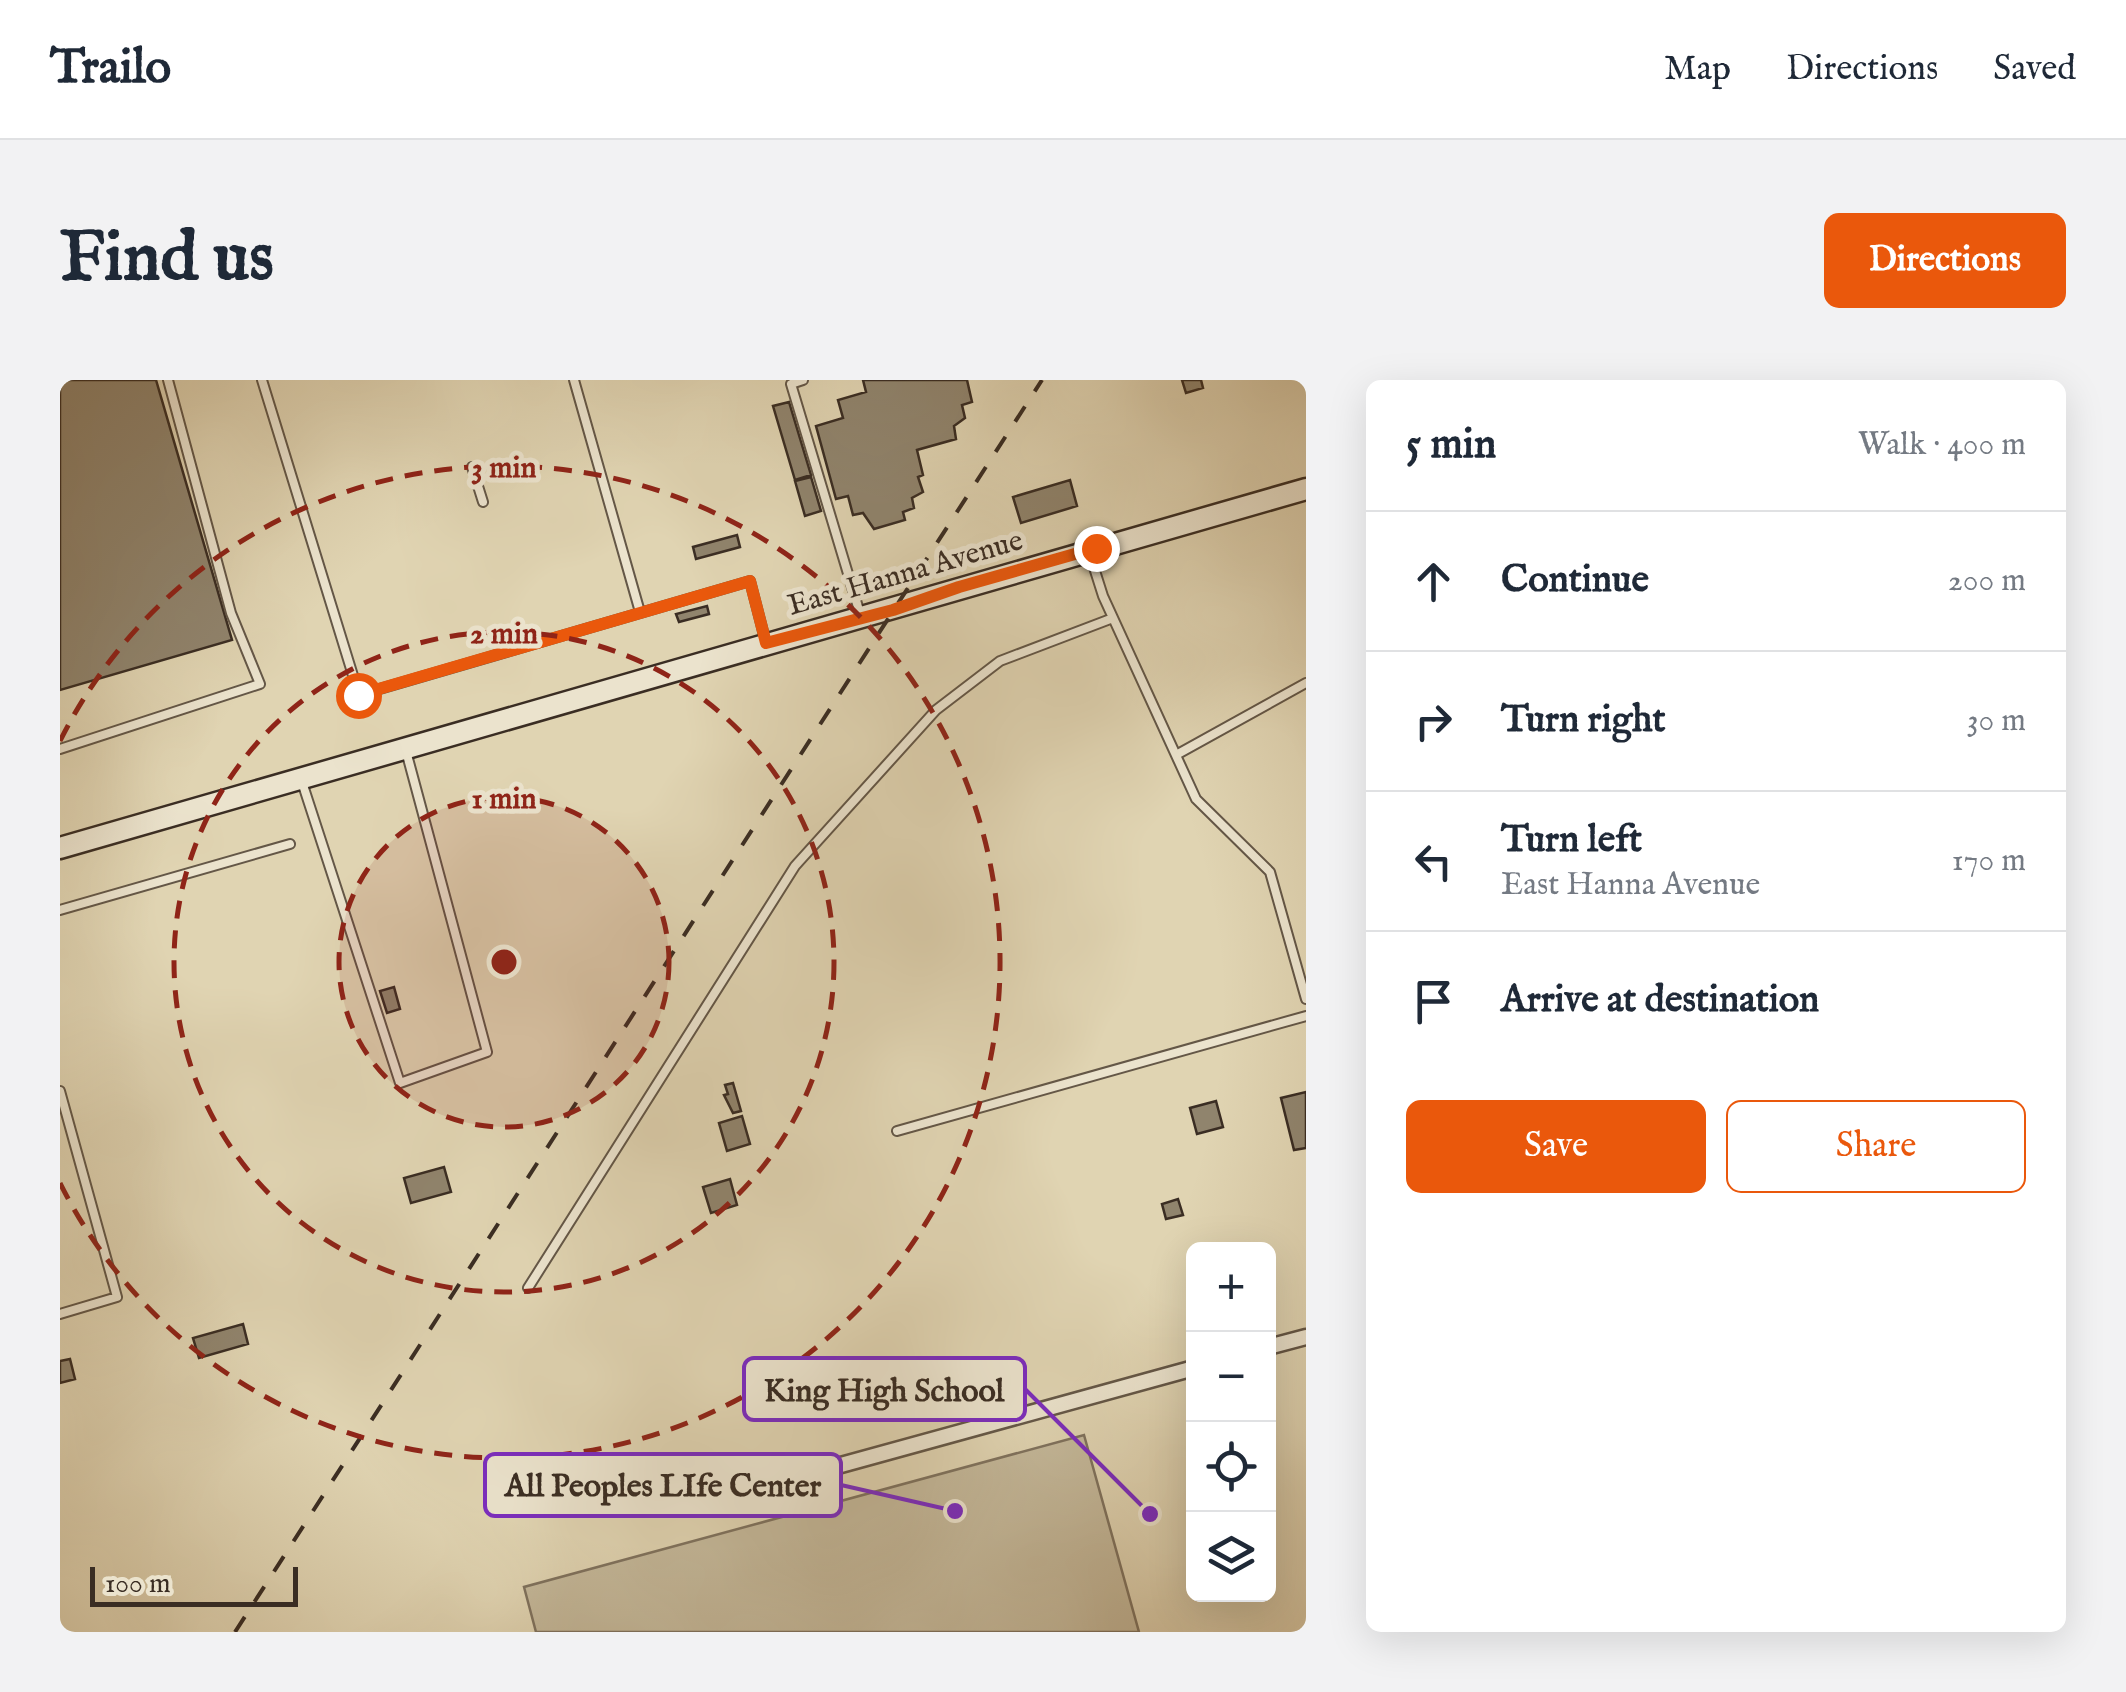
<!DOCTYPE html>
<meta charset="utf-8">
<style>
:root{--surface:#fff;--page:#f2f2f3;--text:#1f2937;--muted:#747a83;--line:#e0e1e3;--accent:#ea580c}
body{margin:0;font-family:"IM FELL English",serif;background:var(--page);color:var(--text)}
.controls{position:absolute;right:30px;bottom:30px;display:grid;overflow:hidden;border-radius:15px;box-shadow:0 10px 40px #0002}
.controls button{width:90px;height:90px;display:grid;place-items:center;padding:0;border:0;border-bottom:2px solid var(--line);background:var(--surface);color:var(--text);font:50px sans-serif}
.scale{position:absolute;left:30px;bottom:25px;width:208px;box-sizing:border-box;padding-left:10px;border:5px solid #3a2d23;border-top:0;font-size:28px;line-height:35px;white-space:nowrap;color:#3a2d23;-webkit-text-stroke:8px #ebe3cd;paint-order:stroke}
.stop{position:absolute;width:30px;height:30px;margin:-22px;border:8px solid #ea580c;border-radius:50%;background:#fff}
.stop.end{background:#ea580c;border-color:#fff;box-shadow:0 2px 10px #0008}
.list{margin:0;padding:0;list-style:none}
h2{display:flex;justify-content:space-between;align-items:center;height:130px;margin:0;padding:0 40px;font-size:42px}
h2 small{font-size:32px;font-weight:400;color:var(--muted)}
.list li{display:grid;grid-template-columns:65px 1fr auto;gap:30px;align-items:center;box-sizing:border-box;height:140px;padding:0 40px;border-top:2px solid var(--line)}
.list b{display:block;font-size:38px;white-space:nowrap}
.list p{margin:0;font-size:32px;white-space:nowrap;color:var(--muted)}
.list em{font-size:32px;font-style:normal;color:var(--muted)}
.actions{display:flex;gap:20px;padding:30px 40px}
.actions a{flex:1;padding:22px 0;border:2px solid var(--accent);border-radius:15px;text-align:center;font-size:35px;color:var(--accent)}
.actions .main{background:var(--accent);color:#fff}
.icon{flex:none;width:55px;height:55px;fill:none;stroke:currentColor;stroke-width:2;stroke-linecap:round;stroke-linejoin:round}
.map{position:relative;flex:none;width:1246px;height:1252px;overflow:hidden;border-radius:15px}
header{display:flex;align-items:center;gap:60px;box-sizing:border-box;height:140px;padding:0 50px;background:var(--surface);border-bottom:2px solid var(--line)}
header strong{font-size:48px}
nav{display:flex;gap:55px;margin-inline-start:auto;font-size:35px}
.intro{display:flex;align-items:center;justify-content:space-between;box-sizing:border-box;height:240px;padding:0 60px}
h1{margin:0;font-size:70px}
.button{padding:25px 45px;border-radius:15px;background:var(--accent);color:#fff;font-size:35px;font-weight:700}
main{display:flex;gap:60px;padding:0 60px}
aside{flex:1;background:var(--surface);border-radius:15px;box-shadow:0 10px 40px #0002}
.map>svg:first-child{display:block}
.green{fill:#c4b89a;stroke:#7f725e;stroke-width:2.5}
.building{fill:#90846d;stroke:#3a2d23;stroke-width:2.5}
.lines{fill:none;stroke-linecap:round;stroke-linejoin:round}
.lane-casing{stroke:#645747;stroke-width:12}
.street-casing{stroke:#645747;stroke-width:19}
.secondary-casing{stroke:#3a2d23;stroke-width:25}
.lane{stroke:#ebe3cd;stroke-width:8}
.street{stroke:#ebe3cd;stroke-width:14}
.secondary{stroke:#ebe3cd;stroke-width:20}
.rail{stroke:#3a2d23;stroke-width:4;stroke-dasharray:18 18;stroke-linecap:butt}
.route{stroke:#ea580c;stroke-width:12}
.ring{fill:none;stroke:#8f2418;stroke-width:5;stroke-dasharray:18 12}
.labels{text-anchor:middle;stroke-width:10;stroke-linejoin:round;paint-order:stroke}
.street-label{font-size:30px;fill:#3a2d23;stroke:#ebe3cd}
.centre{fill:#8f2418;stroke:#ebe3cd;stroke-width:5}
.ring-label{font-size:30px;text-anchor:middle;font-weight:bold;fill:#8f2418;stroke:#ebe3cd;stroke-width:10;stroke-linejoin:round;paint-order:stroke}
.leader{fill:none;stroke:#7b2cbf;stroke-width:4}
.callout-dot{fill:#7b2cbf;stroke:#ebe3cd;stroke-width:4}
.callout{fill:#ebe3cd;stroke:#7b2cbf;stroke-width:4}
.callout-label{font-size:32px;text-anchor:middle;font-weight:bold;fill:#3a2d23}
</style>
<header>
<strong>Trailo</strong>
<nav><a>Map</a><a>Directions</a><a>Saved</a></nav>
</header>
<div class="intro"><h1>Find us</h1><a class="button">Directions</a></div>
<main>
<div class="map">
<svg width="1246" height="1252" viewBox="0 0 1246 1252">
<rect width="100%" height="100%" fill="#e0d4b2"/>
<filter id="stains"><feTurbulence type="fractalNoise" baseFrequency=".002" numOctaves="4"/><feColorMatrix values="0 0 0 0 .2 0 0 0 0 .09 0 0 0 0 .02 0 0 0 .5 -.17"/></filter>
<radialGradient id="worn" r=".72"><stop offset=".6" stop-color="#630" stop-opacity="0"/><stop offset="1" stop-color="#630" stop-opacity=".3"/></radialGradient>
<path class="green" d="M1024 1055 1079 1252H476L464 1207Z"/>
<path class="building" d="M0 0H96L172 260 0 310Z
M803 0H907L912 22 902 25 905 38 894 46 896 59 857 70 863 95 858 97 863 112 852 118 854 128 843 132 845 140 814 149 803 133 793 135 788 116 776 119 756 46 783 38 778 20 806 12Z
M1122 0H1141L1143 8 1126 13Z
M729 22 751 95 735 100 713 26Z
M751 97 761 131 745 136 735 101Z
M1010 100 1017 126 961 143 953 117Z
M677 155 680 167 636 179 633 167Z
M647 226 649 234 619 242 616 234Z
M334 607 340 629 327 633 320 611Z
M673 703 681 731 673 733 664 715 668 714 665 705Z
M1246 712V768L1234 770 1221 718Z
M1156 721 1163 747 1137 754 1130 728Z
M682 736 690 764 667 771 659 743Z
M384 787 391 812 351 823 344 798Z
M670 799 677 825 651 833 643 807Z
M1118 819 1123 835 1106 839 1102 824Z
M183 944 188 964 139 978 133 958Z
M10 979 15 999 0 1003V981Z"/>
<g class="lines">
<g class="lane-casing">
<path id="lane" d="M202 0 299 315 690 201 706 263
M514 0 580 232
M743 0 731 4 801 237
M412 87 423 122
M1030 175 1043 216 1136 419 1210 492 1246 619
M0 369 200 304 171 233 108 0
M1116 375 1246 303
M242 402 340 703 427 672 346 371
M0 530 230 464
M0 711 57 917 0 934
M837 751 1246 636
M468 908 735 486 876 330 940 281 1053 238"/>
</g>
<g class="street-casing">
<path id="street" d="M1208 967 1246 957
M770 1088 1134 988"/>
</g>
<g class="secondary-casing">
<path id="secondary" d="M0 468 1246 109"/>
</g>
<use href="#lane" class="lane"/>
<use href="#street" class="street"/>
<use href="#secondary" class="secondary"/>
<path class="rail" d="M175 1252 982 0"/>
</g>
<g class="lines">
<path class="route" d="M298 315 690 201 706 263 833 230 899 207 1036 168"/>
</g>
<circle cx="444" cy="582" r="165" fill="#8f2418" fill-opacity=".12"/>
<g class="ring">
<circle cx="444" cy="582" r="165"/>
<circle cx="444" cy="582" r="330"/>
<path d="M0 361A496 496 0 1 1 0 803"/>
</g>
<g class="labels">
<g class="street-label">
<text transform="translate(845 192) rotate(-16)" y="10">East Hanna Avenue</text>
</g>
</g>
<circle cx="444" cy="582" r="15" class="centre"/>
<g class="ring-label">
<text x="444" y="97">3 min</text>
<text x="444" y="263">2 min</text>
<text x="444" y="428">1 min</text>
</g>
<path class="leader" d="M1090 1134L965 1009M895 1131L781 1105"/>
<g class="callout-dot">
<circle cx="1090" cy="1134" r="10"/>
<circle cx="895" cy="1131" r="10"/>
</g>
<g class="callout">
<rect x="684" y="978" width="281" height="62" rx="10"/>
<rect x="425" y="1074" width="356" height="62" rx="10"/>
</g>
<g class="callout-label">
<text x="824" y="1021">King High School</text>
<text x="603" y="1116">All Peoples LIfe Center</text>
</g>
<rect width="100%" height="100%" filter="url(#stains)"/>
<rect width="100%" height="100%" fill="url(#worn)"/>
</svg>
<div class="controls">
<button>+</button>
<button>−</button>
<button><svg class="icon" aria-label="locate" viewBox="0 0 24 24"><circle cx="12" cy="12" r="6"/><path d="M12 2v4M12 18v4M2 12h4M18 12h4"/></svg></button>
<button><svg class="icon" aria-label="layers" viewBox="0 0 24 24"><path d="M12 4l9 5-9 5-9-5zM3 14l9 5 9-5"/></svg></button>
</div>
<div class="scale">100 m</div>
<div class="stop" style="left:298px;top:315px"></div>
<div class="stop end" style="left:1036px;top:168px"></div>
</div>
<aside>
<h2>5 min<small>Walk · 400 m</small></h2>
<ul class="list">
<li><svg class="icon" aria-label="ahead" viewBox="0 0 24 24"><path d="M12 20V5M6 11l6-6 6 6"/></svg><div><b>Continue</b></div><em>200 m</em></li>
<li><svg class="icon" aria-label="right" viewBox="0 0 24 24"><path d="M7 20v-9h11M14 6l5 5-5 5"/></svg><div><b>Turn right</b></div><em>30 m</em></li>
<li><svg class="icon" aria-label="left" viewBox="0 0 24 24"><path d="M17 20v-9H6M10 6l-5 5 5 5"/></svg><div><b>Turn left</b><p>East Hanna Avenue</p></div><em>170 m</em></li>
<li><svg class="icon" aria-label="arrive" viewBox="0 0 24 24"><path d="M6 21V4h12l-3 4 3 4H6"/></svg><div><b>Arrive at destination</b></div></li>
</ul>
<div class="actions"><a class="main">Save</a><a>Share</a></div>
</aside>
</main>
